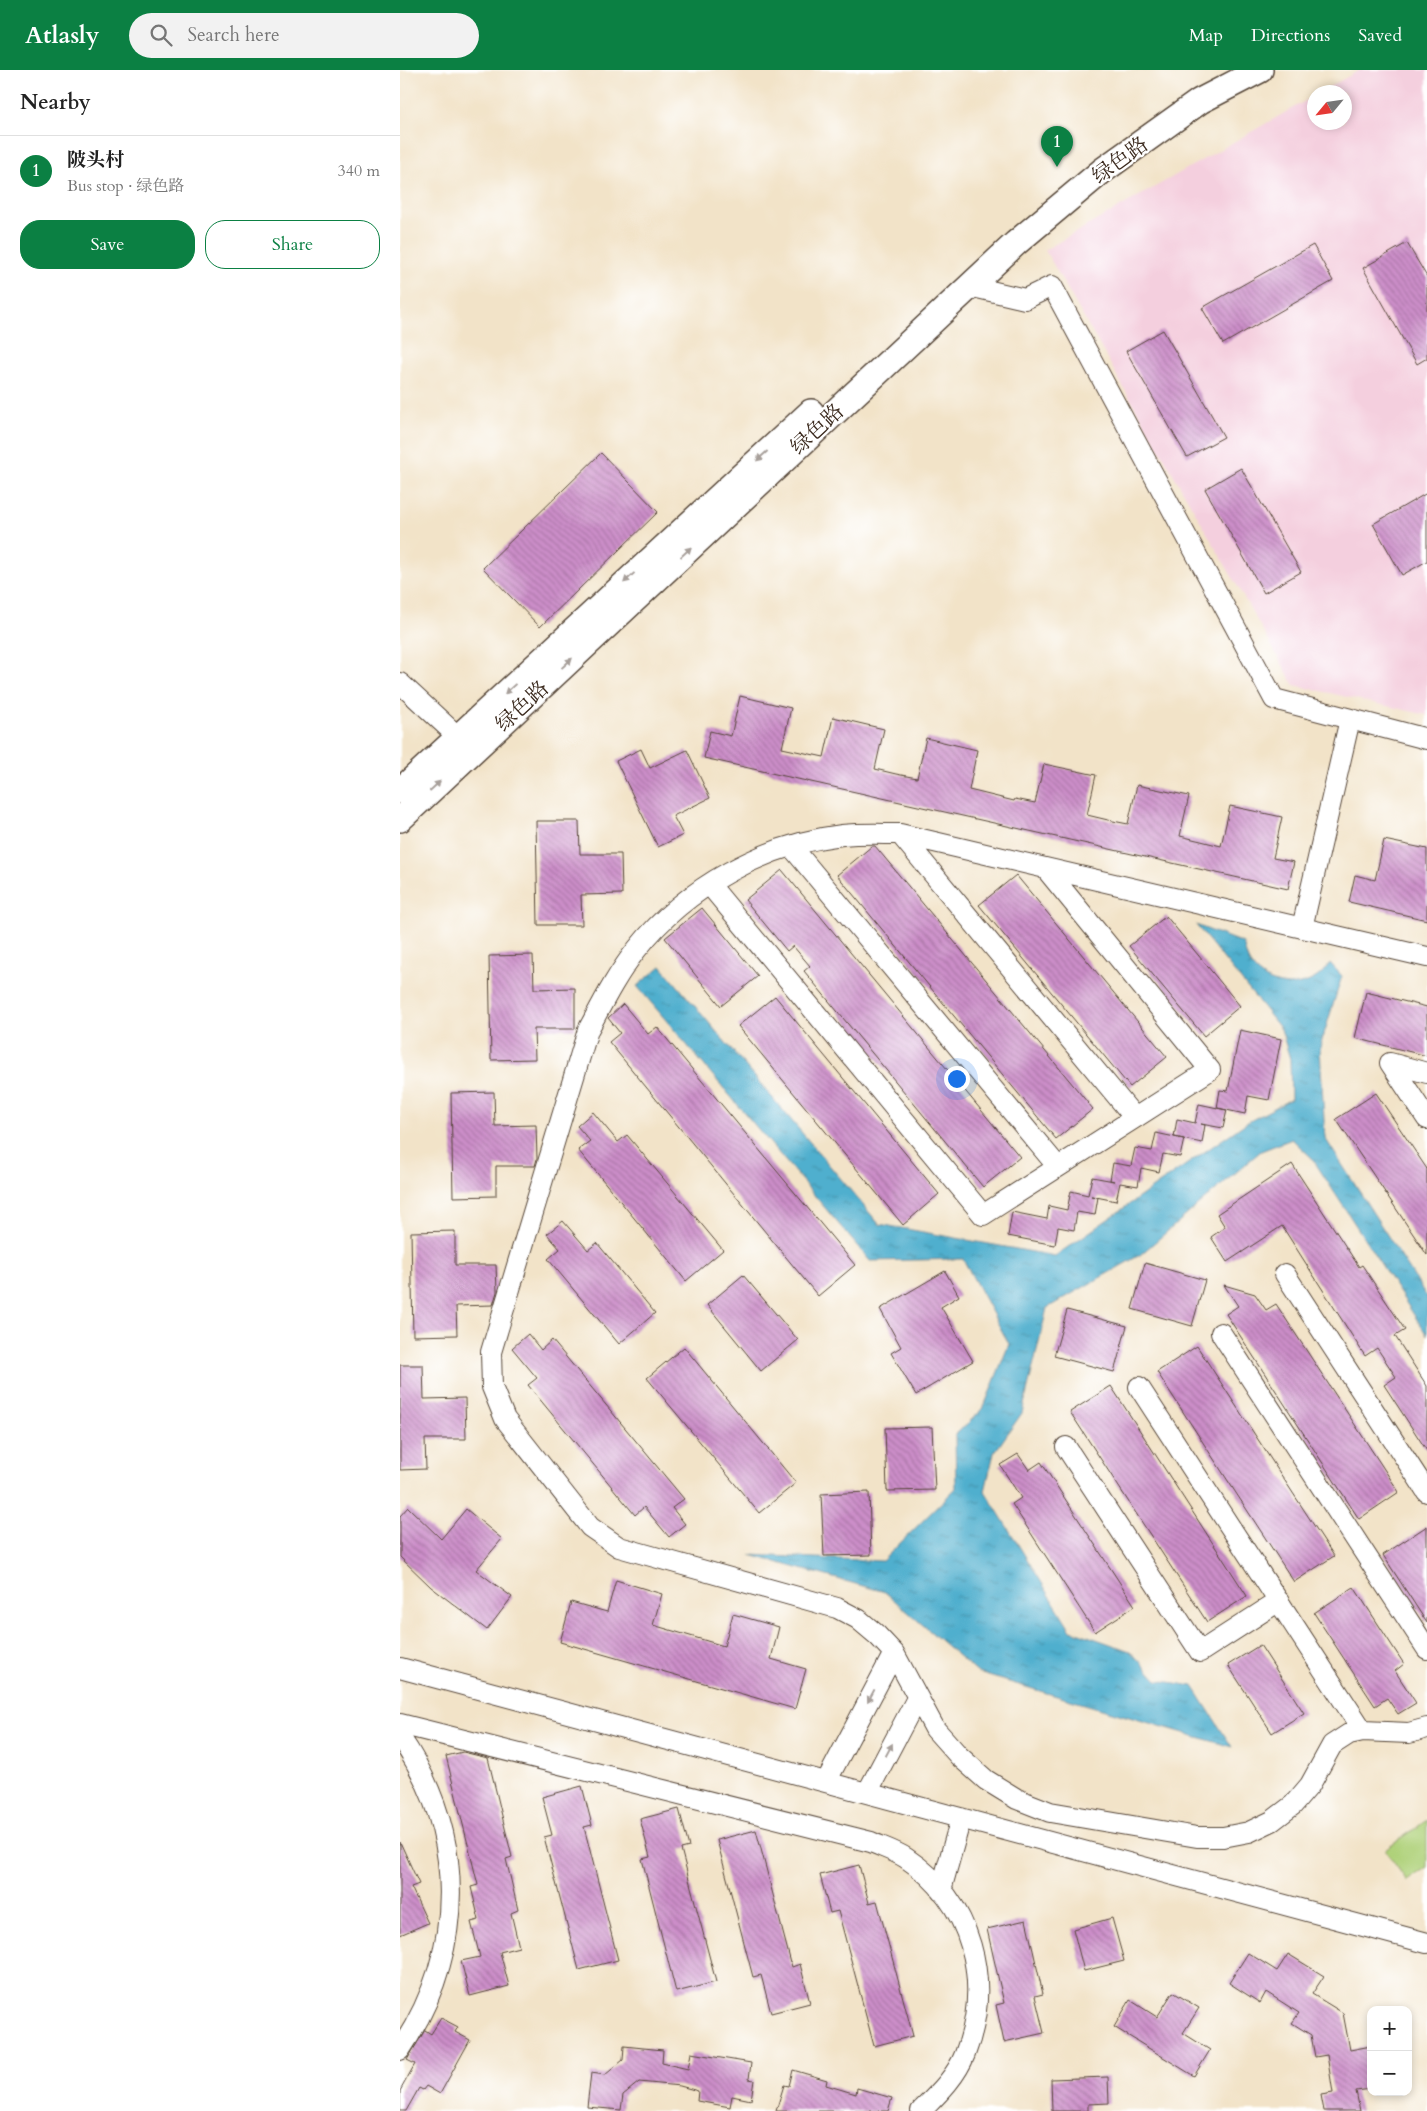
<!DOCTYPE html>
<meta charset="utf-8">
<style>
:root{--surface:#fff;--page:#f2f2f2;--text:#222;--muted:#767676;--line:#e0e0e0;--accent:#0b8043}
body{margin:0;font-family:Cardo,"Noto Serif SC",serif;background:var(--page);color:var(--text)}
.controls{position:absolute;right:15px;bottom:15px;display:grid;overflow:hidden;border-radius:10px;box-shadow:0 2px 8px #0003}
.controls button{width:45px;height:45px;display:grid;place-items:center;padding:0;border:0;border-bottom:1px solid var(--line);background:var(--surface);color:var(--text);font:25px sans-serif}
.compass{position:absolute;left:907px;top:15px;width:45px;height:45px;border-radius:50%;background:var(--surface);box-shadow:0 2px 8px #0003;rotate:241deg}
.you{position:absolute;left:556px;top:1008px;width:18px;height:18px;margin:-12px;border:4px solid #fff;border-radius:50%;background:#1a73e8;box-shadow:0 0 0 8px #1a73e833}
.badge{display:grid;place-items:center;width:32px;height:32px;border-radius:50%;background:var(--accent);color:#fff;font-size:16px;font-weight:700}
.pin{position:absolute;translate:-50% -41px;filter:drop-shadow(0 1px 2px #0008)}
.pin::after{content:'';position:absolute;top:26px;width:18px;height:15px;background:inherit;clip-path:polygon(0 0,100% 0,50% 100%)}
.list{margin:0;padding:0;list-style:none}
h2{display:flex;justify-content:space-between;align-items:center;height:65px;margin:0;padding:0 20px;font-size:21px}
h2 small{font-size:16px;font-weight:400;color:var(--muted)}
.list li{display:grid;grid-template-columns:32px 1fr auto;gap:15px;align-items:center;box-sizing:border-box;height:70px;padding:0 20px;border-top:1px solid var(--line)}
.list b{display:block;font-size:19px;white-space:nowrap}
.list p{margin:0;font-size:16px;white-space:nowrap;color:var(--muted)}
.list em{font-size:16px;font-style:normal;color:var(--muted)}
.actions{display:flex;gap:10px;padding:15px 20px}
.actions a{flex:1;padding:11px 0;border:1px solid var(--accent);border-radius:20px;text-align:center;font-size:18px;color:var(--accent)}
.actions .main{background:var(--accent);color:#fff}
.icon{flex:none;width:28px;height:28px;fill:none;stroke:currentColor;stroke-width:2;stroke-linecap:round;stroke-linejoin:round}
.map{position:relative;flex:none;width:1027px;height:2041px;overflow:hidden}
header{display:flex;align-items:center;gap:30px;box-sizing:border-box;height:70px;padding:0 25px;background:var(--accent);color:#fff}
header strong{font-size:24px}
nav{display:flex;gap:28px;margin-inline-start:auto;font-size:18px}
.search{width:350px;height:45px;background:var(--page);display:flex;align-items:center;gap:12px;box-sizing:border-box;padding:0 18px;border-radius:28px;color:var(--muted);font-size:19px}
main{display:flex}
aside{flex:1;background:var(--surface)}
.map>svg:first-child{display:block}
.built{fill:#f4cfde}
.pitch{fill:#afd179;stroke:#757e4c}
.water{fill:url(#water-ripples);stroke:#456c76}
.building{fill:url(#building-back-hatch)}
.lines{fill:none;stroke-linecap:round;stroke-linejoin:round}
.minor-casing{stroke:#564638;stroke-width:22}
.major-casing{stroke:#564638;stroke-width:28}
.minor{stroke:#fff;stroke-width:20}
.major{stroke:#fff;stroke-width:25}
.oneway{fill:#a79f9a}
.labels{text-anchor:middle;stroke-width:4.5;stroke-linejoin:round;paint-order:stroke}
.street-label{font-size:21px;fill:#3b2a1e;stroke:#fff}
</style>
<header>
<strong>Atlasly</strong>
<div class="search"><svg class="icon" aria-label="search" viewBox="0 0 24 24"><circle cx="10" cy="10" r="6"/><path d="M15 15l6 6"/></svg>Search here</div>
<nav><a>Map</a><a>Directions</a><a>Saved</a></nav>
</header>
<main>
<aside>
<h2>Nearby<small></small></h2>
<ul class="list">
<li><span class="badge">1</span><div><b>陂头村</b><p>Bus stop · 绿色路</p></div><em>340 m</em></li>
</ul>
<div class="actions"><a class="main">Save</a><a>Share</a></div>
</aside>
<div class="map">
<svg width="1027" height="2041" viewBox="0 0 1027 2041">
<defs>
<pattern id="water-ripples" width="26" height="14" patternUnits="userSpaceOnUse" patternTransform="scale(1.25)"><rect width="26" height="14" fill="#4fafce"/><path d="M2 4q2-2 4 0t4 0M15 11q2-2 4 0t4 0" fill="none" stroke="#438fa7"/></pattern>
<pattern id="building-back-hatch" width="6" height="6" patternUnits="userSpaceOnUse" patternTransform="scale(1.25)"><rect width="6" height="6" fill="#cc8ec9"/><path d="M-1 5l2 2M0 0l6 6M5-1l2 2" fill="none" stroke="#a774a3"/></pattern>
</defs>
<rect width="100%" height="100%" fill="#fff"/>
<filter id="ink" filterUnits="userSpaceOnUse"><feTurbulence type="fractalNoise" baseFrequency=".02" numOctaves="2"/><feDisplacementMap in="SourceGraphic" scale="10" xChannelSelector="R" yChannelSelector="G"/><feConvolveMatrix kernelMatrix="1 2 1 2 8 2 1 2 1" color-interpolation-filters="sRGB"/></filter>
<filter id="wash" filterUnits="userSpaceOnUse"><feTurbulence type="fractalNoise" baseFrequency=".0096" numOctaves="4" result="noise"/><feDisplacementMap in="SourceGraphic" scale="20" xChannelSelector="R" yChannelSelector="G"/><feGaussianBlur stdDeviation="1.12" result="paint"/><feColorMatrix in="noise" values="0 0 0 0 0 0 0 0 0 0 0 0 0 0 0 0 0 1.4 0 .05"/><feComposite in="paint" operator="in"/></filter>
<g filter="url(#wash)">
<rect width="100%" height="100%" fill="#f2e3c8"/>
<path class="built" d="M960 0H1027V645L894 615 645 180 914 26V52H944V22H920Z"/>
<path class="pitch" d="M1027 1750V1797L1007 1811 985 1780Z"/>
<path class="water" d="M796 855 843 873C845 879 846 887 849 892 862 915 895 922 917 907 922 904 926 898 930 893L942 906 920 977 925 1068 1027 1227V1265L912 1088 892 1069 861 1081 740 1185 647 1238 622 1343 594 1383 585 1421 671 1560 730 1581 757 1610 793 1616 832 1677 578 1603 485 1522 350 1485 482 1491 556 1418 555 1365 583 1339 609 1274 563 1189 470 1191 237 916 261 896 479 1154 655 1186 846 1053 891 1029 890 989 881 959Z"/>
<g id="blocks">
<path class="building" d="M1007 173 1027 207V288L1017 294 963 198Z
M913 175 933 211 823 274 802 238Z
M763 260 824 367 787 387 726 281Z
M201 383 258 442 140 557 83 498Z
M841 398 901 502 864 523 805 419Z
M1027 423V491L1002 505 973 454Z
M340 626 391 638 382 678 424 687 433 647 484 659 475 699 496 704 517 708 526 668 577 680 569 720 614 731 615 729 635 733 644 694 696 705 687 745 708 750 728 754 737 715 789 726 780 766 801 771 821 776 830 736 882 747 873 788 894 792 888 819 304 688 310 661 331 666Z
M241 679 250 698 287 680 310 728 273 746 283 765 258 777 216 691Z
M136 751H179L180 784H221L222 824 181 825 182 855H138Z
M984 770 1027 779V850L949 832 955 805 975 810Z
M472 776H475L693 1039 656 1069 437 805Z
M382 800 620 1087 583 1117 404 901 410 896 393 876 387 881 345 830Z
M616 805 767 987 730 1017 579 835Z
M302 838 358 906 321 936 265 868Z
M766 846 840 936 804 966 729 876Z
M133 885 134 919 175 918V959H134L135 989 91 990 89 886Z
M966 922 1027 937V986L955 968Z
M375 926 539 1124 503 1155 338 956Z
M223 934 248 964 257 957 455 1195 418 1226 209 972 220 963 208 948Z
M840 960 881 969 869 1030 848 1026 845 1044 817 1038 820 1020 828 1021Z
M94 1022 95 1056 136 1055 137 1089 135 1096H96V1126L53 1127 51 1023Z
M976 1023 1027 1099V1185L936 1049Z
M799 1034 827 1040 823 1058 801 1054 805 1055 802 1073 774 1067 777 1049 795 1053Z
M193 1042 218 1072 227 1065 323 1180 286 1211 178 1080 190 1071 177 1056Z
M756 1063 784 1069 780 1087 763 1084 759 1102 741 1098 738 1116 720 1113 716 1131 691 1126 698 1127 695 1145 677 1142 674 1160 658 1157 655 1175 608 1166 612 1142 647 1149 649 1136 667 1140 671 1121 688 1125 692 1107 714 1111 710 1110 713 1093 731 1096 735 1078 752 1081Z
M892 1094 959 1197 962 1195 1005 1260 995 1266 1027 1316V1381L984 1315 996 1307 977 1278 965 1286 882 1156 827 1192 811 1167 825 1157 817 1144Z
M163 1151 188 1180 197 1173 255 1243 219 1274 148 1189 160 1179 147 1164Z
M55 1161V1195H96L97 1222 93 1235 56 1236 57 1265 13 1266 11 1162Z
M745 1193 805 1210 792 1256 732 1239Z
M545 1201 559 1226 541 1237 573 1291 516 1325 491 1283 501 1277 480 1239Z
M343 1205 398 1270 361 1301 307 1235Z
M824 1215 855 1224 866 1240 876 1234 999 1422 959 1449 826 1244 838 1236Z
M667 1240 727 1256 714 1302 654 1286Z
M128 1264 141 1280 152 1270 284 1429 272 1438 285 1454 269 1467 244 1437 235 1445 128 1315 137 1308 112 1278Z
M797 1276 934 1486 894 1512 757 1302Z
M284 1277 396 1413 359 1443 247 1308Z
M0 1295H23L24 1329 65 1328 66 1369H25L26 1399 0 1400Z
M711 1316 847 1526 807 1552 670 1342Z
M532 1357 535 1420 487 1421 485 1358Z
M618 1384 629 1400 641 1392 735 1536 695 1562 612 1434 621 1428 600 1395Z
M469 1422 471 1485 424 1486 421 1424Z
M8 1437 41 1469 66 1439 102 1469 76 1500 112 1527 87 1560 31 1517 0 1487V1446Z
M1027 1456V1553L983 1485Z
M216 1510 262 1524 253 1555 324 1576 333 1544 379 1557 371 1589 406 1599 395 1639 160 1572 171 1532 207 1542Z
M954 1517 1004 1594 995 1601 1016 1633 998 1644 987 1628 975 1636 914 1543Z
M860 1575 904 1643 872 1663 828 1595Z
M63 1682 88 1688 112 1787 106 1789 118 1840 111 1843 119 1877 100 1882 109 1916 70 1926 61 1891 80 1887 71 1852 79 1850 71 1817 78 1815 46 1686Z
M182 1716 192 1755 184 1757 218 1890 179 1900 144 1767 152 1765 142 1727Z
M279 1739 289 1777 281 1779 316 1912 276 1922 242 1789 250 1787 240 1749Z
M356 1760 392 1897 400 1894 410 1933 371 1943 361 1905 353 1907 317 1770Z
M0 1772 19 1814 11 1817 28 1853 0 1865Z
M459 1795 469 1833 477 1831 513 1966 474 1976 438 1841 430 1843 420 1805Z
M712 1848 724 1891 684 1901 673 1859Z
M626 1850 643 1924 635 1926 644 1963 604 1972 596 1935 604 1933 587 1859Z
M848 1883 877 1901 888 1884 924 1906 912 1924 943 1943 950 1980 971 1976V2019L956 2021 960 2041H924L921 2025 933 2023 927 1985 915 1987 911 1965 892 1953 899 1943 866 1922 860 1933 829 1913Z
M773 1922 799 1938 783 1963 810 1980 794 2006 714 1957 730 1930 757 1947Z
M41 1948 58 1957 55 1962 70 1970 40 2024 26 2016 23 2020 19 2018 6 2041H0V2021L15 1994 7 1990 25 1960 31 1964Z
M224 1976 263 1980 262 1993 288 1999 291 1983 351 1993 349 2009 354 2010 351 2030 332 2026 330 2037 297 2031 298 2021 280 2016 239 2012 223 2025 221 2040 187 2037 191 2003 205 2005 223 1990Z
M393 2000 427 2010 426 2015 456 2024 457 2018 492 2028 488 2041H376L384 2015 389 2016Z
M708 2007 709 2033 688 2034V2041H652L651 2009Z"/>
</g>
</g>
<g filter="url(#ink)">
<use href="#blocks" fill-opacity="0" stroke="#564638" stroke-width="1"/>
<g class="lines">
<g class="minor-casing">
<path id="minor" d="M569 216 625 229 652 216 874 629 1027 669
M0 613 68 676
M500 764 735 1048
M391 776 658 1097
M309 814 583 1145 810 1000 645 798
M902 858 950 649
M1027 887 500 764C481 764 461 763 442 765 365 774 286 817 237 879 217 904 203 932 188 960L91 1282 92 1317 105 1349 190 1457 219 1477 437 1538 458 1549 477 1565 494 1583 535 1659 559 1686 586 1710 617 1729 650 1742 797 1767H823L849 1762 872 1751 893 1735 910 1715 932 1675 949 1664 963 1661 1009 1663 1027 1658
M1027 1003 990 993 1027 1049
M885 1204 1027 1422
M821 1263 1027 1579
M739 1317 963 1661
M666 1377 800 1582 879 1531
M0 1598 1027 1873
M0 1654 471 1772C482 1777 495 1781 506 1788 572 1832 593 1911 565 1984 556 2007 538 2024 521 2041
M0 1667C67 1765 66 1881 0 1980
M426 1712 494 1583
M467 1723 517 1628
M541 1820 561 1748"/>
</g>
<g class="major-casing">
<path id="major" d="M0 721 411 342
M0 749 616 173 702 101 800 31 860 0"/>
</g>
<use href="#minor" class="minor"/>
<use href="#major" class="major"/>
</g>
<defs><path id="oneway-solid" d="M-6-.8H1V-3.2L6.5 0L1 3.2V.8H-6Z" transform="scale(1.25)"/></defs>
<g class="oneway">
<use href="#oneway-solid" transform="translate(362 386) rotate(138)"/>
<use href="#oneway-solid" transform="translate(286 482) rotate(-43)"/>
<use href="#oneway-solid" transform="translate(229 508) rotate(137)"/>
<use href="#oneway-solid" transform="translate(167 593) rotate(-43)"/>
<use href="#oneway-solid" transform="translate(110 619) rotate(137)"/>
<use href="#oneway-solid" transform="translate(35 716) rotate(-43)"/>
<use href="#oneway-solid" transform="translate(471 1626) rotate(118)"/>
<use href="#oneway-solid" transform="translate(489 1680) rotate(-62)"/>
</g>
</g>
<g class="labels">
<g class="street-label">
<text transform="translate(720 90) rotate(-36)" y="7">绿色路</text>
<text transform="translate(417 359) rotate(-43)" y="7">绿色路</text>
<text transform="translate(122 636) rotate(-43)" y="7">绿色路</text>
</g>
</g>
</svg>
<div class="controls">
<button>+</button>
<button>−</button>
</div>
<svg class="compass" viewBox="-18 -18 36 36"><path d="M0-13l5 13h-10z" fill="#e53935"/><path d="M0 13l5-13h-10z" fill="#767676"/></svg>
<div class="you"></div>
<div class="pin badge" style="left:657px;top:97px">1</div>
</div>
</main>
